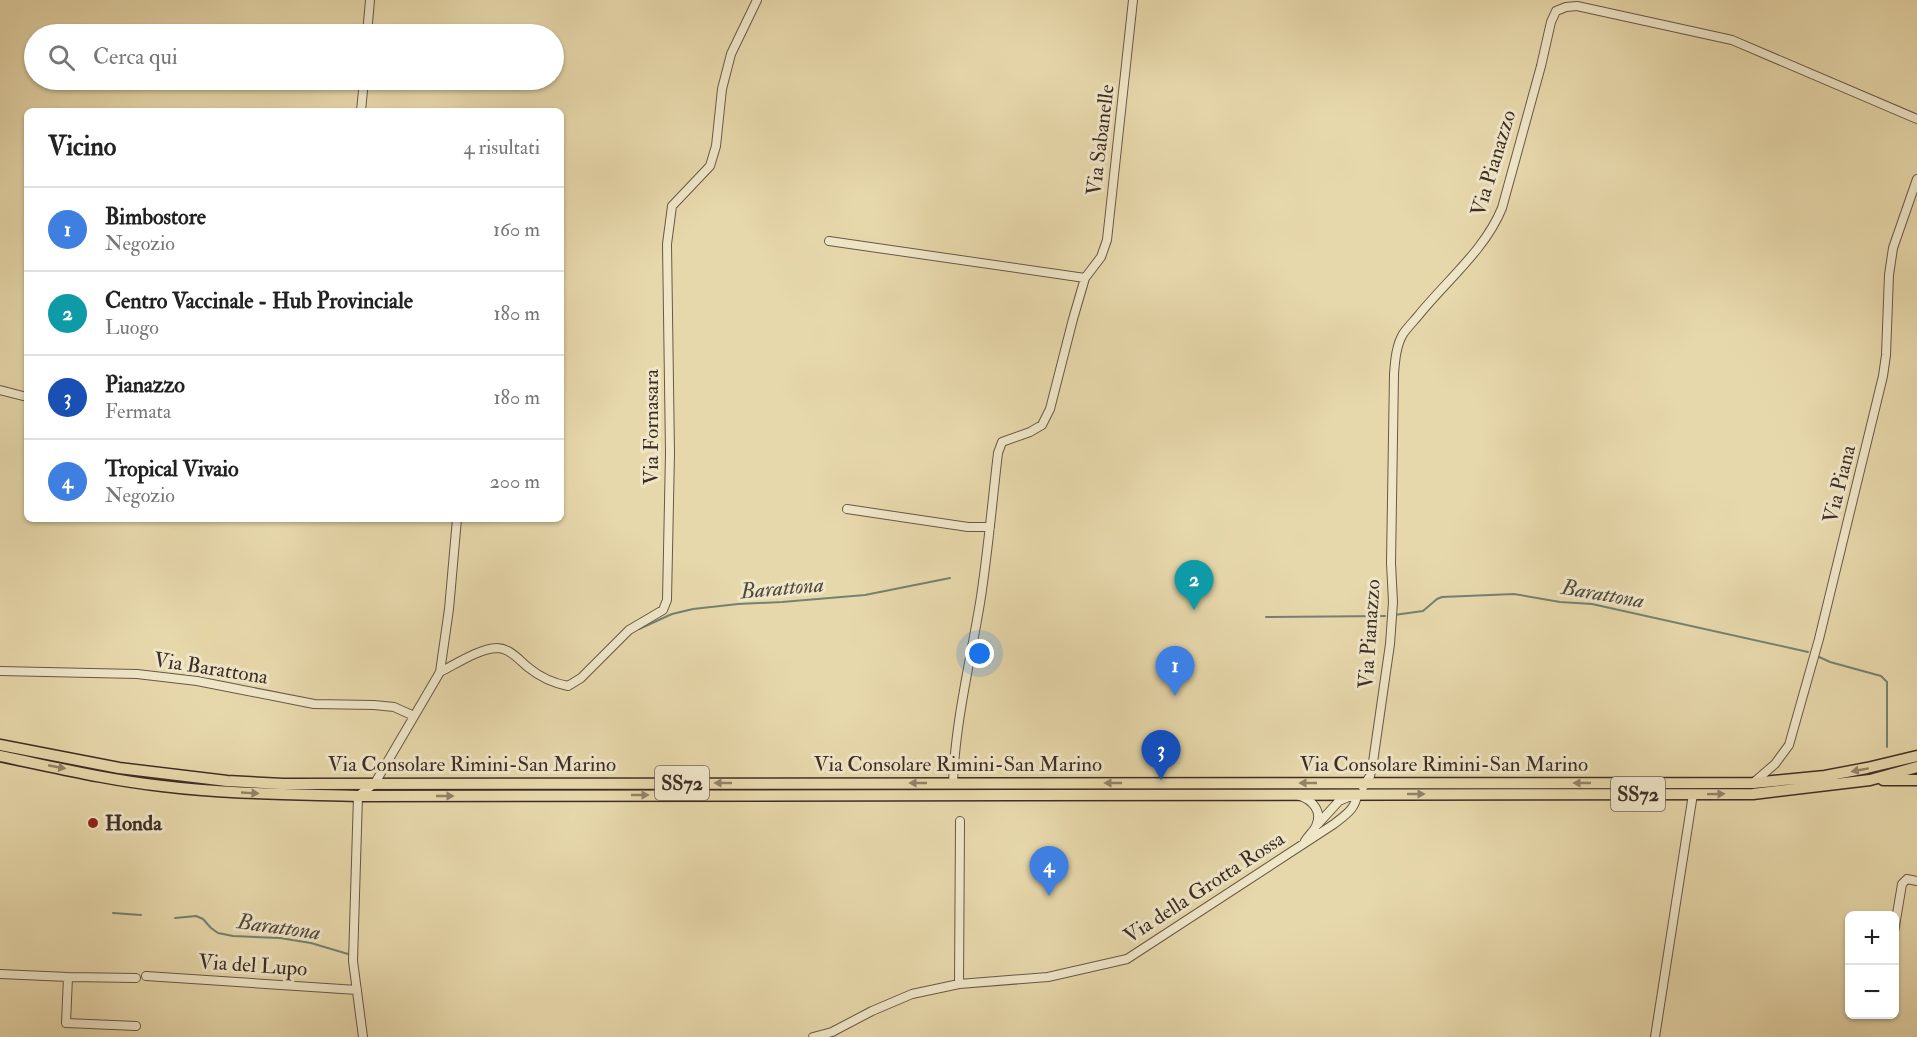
<!DOCTYPE html>
<html lang="it">
<meta charset="utf-8">
<style>
:root{--surface:#fff;--page:#f2f2f2;--text:#222;--muted:#767676;--line:#e0e0e0;--accent:#8f2418}
body{margin:0;font-family:"IM FELL Double Pica",serif;background:var(--page);color:var(--text)}
.controls{position:absolute;right:18px;bottom:18px;display:grid;overflow:hidden;border-radius:9px;box-shadow:0 2px 4px #0004}
.controls button{width:54px;height:54px;display:grid;place-items:center;padding:0;border:0;border-bottom:2px solid var(--line);background:var(--surface);color:var(--text);font:30px sans-serif}
.you{position:absolute;left:980px;top:654px;width:21px;height:21px;margin:-15px;border:4px solid #fff;border-radius:50%;background:#1a73e8;box-shadow:0 0 0 9px #1a73e833}
.badge{display:grid;place-items:center;width:39px;height:39px;border-radius:50%;background:var(--accent);color:#fff;font-size:20px;font-weight:700}
.pin{position:absolute;translate:-50% -50px;filter:drop-shadow(0 2px 3px #0008)}
.pin::after{content:'';position:absolute;top:32px;width:21px;height:18px;background:inherit;clip-path:polygon(0 0,100% 0,50% 100%)}
.list{margin:0;padding:0;list-style:none}
h2{display:flex;justify-content:space-between;align-items:center;height:78px;margin:0;padding:0 24px;font-size:26px}
h2 small{font-size:20px;font-weight:400;color:var(--muted)}
.list li{display:grid;grid-template-columns:39px 1fr auto;gap:18px;align-items:center;box-sizing:border-box;height:84px;padding:0 24px;border-top:2px solid var(--line)}
.list b{display:block;font-size:22px;white-space:nowrap}
.list p{margin:0;font-size:20px;white-space:nowrap;color:var(--muted)}
.list em{font-size:20px;font-style:normal;color:var(--muted)}
.icon{flex:none;width:33px;height:33px;fill:none;stroke:currentColor;stroke-width:2;stroke-linecap:round;stroke-linejoin:round}
.map{position:relative;flex:none;width:1917px;height:1037px;overflow:hidden}
.search{position:absolute;background:var(--surface);box-shadow:0 2px 4px #0004;left:24px;top:24px;width:540px;height:66px;display:flex;align-items:center;gap:15px;box-sizing:border-box;padding:0 21px;border-radius:33px;color:var(--muted);font-size:22px}
.panel{position:absolute;background:var(--surface);box-shadow:0 2px 4px #0004;left:24px;top:108px;width:540px;height:414px;border-radius:9px}
.map>svg:first-child{display:block}
.lines{fill:none;stroke-linecap:round;stroke-linejoin:round}
.stream{stroke:#748272;stroke-width:2}
.minor-casing{stroke:#685847;stroke-width:10}
.major-casing{stroke:#3e2d26;stroke-width:13}
.minor{stroke:#efe6c8;stroke-width:8}
.major{stroke:#e7d8ab;stroke-width:10}
.oneway{fill:#928268}
.poi-dot{fill:#8f2418;stroke:#efe6c8;stroke-width:2}
.labels{text-anchor:middle;stroke-width:6;stroke-linejoin:round;paint-order:stroke}
.shield{fill:#efe6c8;stroke:#736457;stroke-width:1.5}
.shield-label{font-size:20px;font-weight:bold;fill:#3e2d26}
.street-label{font-size:21px;fill:#3e2d26;stroke:#efe6c8}
.poi-label{font-size:21px;font-weight:bold;fill:#3e2d26;stroke:#efe6c8;text-anchor:start}
.water-label{font-size:22px;font-style:italic;fill:#50493f;stroke:#efe6c8}
</style>
<div class="map">
<svg width="1917" height="1037" viewBox="0 0 1917 1037">
<rect width="100%" height="100%" fill="#e7d8ab"/>
<filter id="stains"><feTurbulence type="fractalNoise" baseFrequency=".00333" numOctaves="4"/><feColorMatrix values="0 0 0 0 .2 0 0 0 0 .09 0 0 0 0 .02 0 0 0 .5 -.17"/></filter>
<radialGradient id="worn" r=".72"><stop offset=".6" stop-color="#630" stop-opacity="0"/><stop offset="1" stop-color="#630" stop-opacity=".3"/></radialGradient>
<g class="lines">
<path class="stream" d="M1394 615 1423 611 1437 599 1442 597 1514 594 1560 602 1592 604 1808 652
M1266 617 1385 616
M639 629 672 614 693 609 738 604 782 602 865 595 950 578
M1817 656 1830 662 1881 676 1887 682V747
M113 913 141 915
M175 918 196 916 203 919 211 928 218 933 233 936 280 938 311 943 348 954"/>
<g class="minor-casing">
<path id="minor" d="M367 34 370 0
M361 111 364 80
M829 241 1085 278
M0 390 27 397
M847 509 968 527H990
M0 671 137 674 197 681 314 704 374 705 394 707 414 716
M440 672C458 663 478 649 497 648 510 648 520 661 529 668 540 677 553 683 568 686L581 678 629 630 663 610 667 600 670 453 667 244 672 206 710 166 716 146 722 89 731 54 757 0
M1753 783 1775 764 1789 745 1819 639 1883 376 1886 355 1889 275 1893 248 1917 179
M953 784C955 723 970 663 980 603 988 553 992 503 998 453L1002 442 1030 432 1042 425 1050 409 1073 319 1085 278 1101 257 1107 240 1133 0
M1363 787 1370 776 1373 762 1390 644 1393 602 1391 563 1394 374C1395 361 1396 346 1403 334 1407 328 1413 322 1418 316 1446 281 1485 250 1502 208L1541 66 1551 22 1556 11 1566 7 1577 6 1732 40 1917 119
M1300 796C1312 800 1323 811 1316 826 1314 831 1308 836 1305 841
M1318 824 1339 801 1351 796
M1894 932 1902 884 1907 879 1917 881
M0 974 68 977 136 978
M146 976 357 990
M68 977 66 1023 136 1026
M959 984 960 821
M363 1037 353 961 358 796 375 783 440 672 449 609 457 519
M813 1037 832 1032 872 1011 912 994 959 984 1048 977 1127 959 1334 824C1345 815 1356 809 1357 794
M1655 1037 1693 794"/>
</g>
<g class="major-casing">
<path id="major" d="M0 745 119 768 227 781 283 784 1753 783 1825 776 1867 768 1917 756
M0 756C54 767 107 780 162 786 227 794 292 794 358 796L1753 794 1870 780 1917 767
M1883 780H1917"/>
</g>
<use href="#minor" class="minor"/>
<use href="#major" class="major"/>
</g>
<defs><path id="oneway-solid" d="M-6-.8H1V-3.2L6.5 0L1 3.2V.8H-6Z" transform="scale(1.5)"/></defs>
<g class="oneway">
<use href="#oneway-solid" transform="translate(57 767) rotate(11)"/>
<use href="#oneway-solid" transform="translate(1860 770) rotate(170)"/>
<use href="#oneway-solid" transform="translate(723 783) rotate(-180)"/>
<use href="#oneway-solid" transform="translate(918 783) rotate(-180)"/>
<use href="#oneway-solid" transform="translate(1113 783) rotate(180)"/>
<use href="#oneway-solid" transform="translate(1308 783) rotate(180)"/>
<use href="#oneway-solid" transform="translate(1582 783) rotate(180)"/>
<use href="#oneway-solid" transform="translate(250 793) rotate(3)"/>
<use href="#oneway-solid" transform="translate(1416 794)"/>
<use href="#oneway-solid" transform="translate(1716 794) rotate(-1)"/>
<use href="#oneway-solid" transform="translate(640 795)"/>
<use href="#oneway-solid" transform="translate(445 796)"/>
</g>
<circle class="poi-dot" cx="93" cy="823" r="6"/>
<g class="labels">
<g class="shield">
<rect x="655" y="766" width="54" height="34" rx="4.5"/>
<rect x="1611" y="777" width="54" height="34" rx="4.5"/>
</g>
<g class="shield-label">
<text x="682" y="790">SS72</text>
<text x="1638" y="801">SS72</text>
</g>
<g class="street-label">
<text transform="translate(1100 140) rotate(-83)" y="7">Via Sabanelle</text>
<text transform="translate(1493 163) rotate(-73)" y="7">Via Pianazzo</text>
<text transform="translate(651 427) rotate(-90)" y="7">Via Fornasara</text>
<text transform="translate(1839 484) rotate(-76)" y="7">Via Piana</text>
<text transform="translate(1369 634) rotate(-86)" y="7">Via Pianazzo</text>
<text transform="translate(211 668) rotate(9)" y="7">Via Barattona</text>
<text x="472" y="771">Via Consolare Rimini-San Marino</text>
<text x="958" y="771">Via Consolare Rimini-San Marino</text>
<text x="1444" y="771">Via Consolare Rimini-San Marino</text>
<text transform="translate(1204 887) rotate(-33)" y="7">Via della Grotta Rossa</text>
<text transform="translate(253 965) rotate(4)" y="7">Via del Lupo</text>
</g>
<g class="poi-label">
<text x="105" y="830">Honda</text>
</g>
<g class="water-label">
<text transform="translate(782 587) rotate(-5)" y="8">Barattona</text>
<text transform="translate(1603 593) rotate(10)" y="8">Barattona</text>
<text transform="translate(279 926) rotate(8)" y="8">Barattona</text>
</g>
</g>
<rect width="100%" height="100%" filter="url(#stains)"/>
<rect width="100%" height="100%" fill="url(#worn)"/>
</svg>
<div class="controls">
<button>+</button>
<button>−</button>
</div>
<div class="you"></div>
<div class="pin badge" style="left:1175px;top:696px;background:#3f7fe0">1</div>
<div class="pin badge" style="left:1194px;top:610px;background:#0f9aa8">2</div>
<div class="pin badge" style="left:1161px;top:780px;background:#1a4fb4">3</div>
<div class="pin badge" style="left:1049px;top:896px;background:#3f7fe0">4</div>
<div class="search"><svg class="icon" aria-label="search" viewBox="0 0 24 24"><circle cx="10" cy="10" r="6"/><path d="M15 15l6 6"/></svg>Cerca qui</div>
<section class="panel">
<h2>Vicino<small>4 risultati</small></h2>
<ul class="list">
<li><span class="badge" style="background:#3f7fe0">1</span><div><b>Bimbostore</b><p>Negozio</p></div><em>160 m</em></li>
<li><span class="badge" style="background:#0f9aa8">2</span><div><b>Centro Vaccinale - Hub Provinciale</b><p>Luogo</p></div><em>180 m</em></li>
<li><span class="badge" style="background:#1a4fb4">3</span><div><b>Pianazzo</b><p>Fermata</p></div><em>180 m</em></li>
<li><span class="badge" style="background:#3f7fe0">4</span><div><b>Tropical Vivaio</b><p>Negozio</p></div><em>200 m</em></li>
</ul>
</section>
</div>
